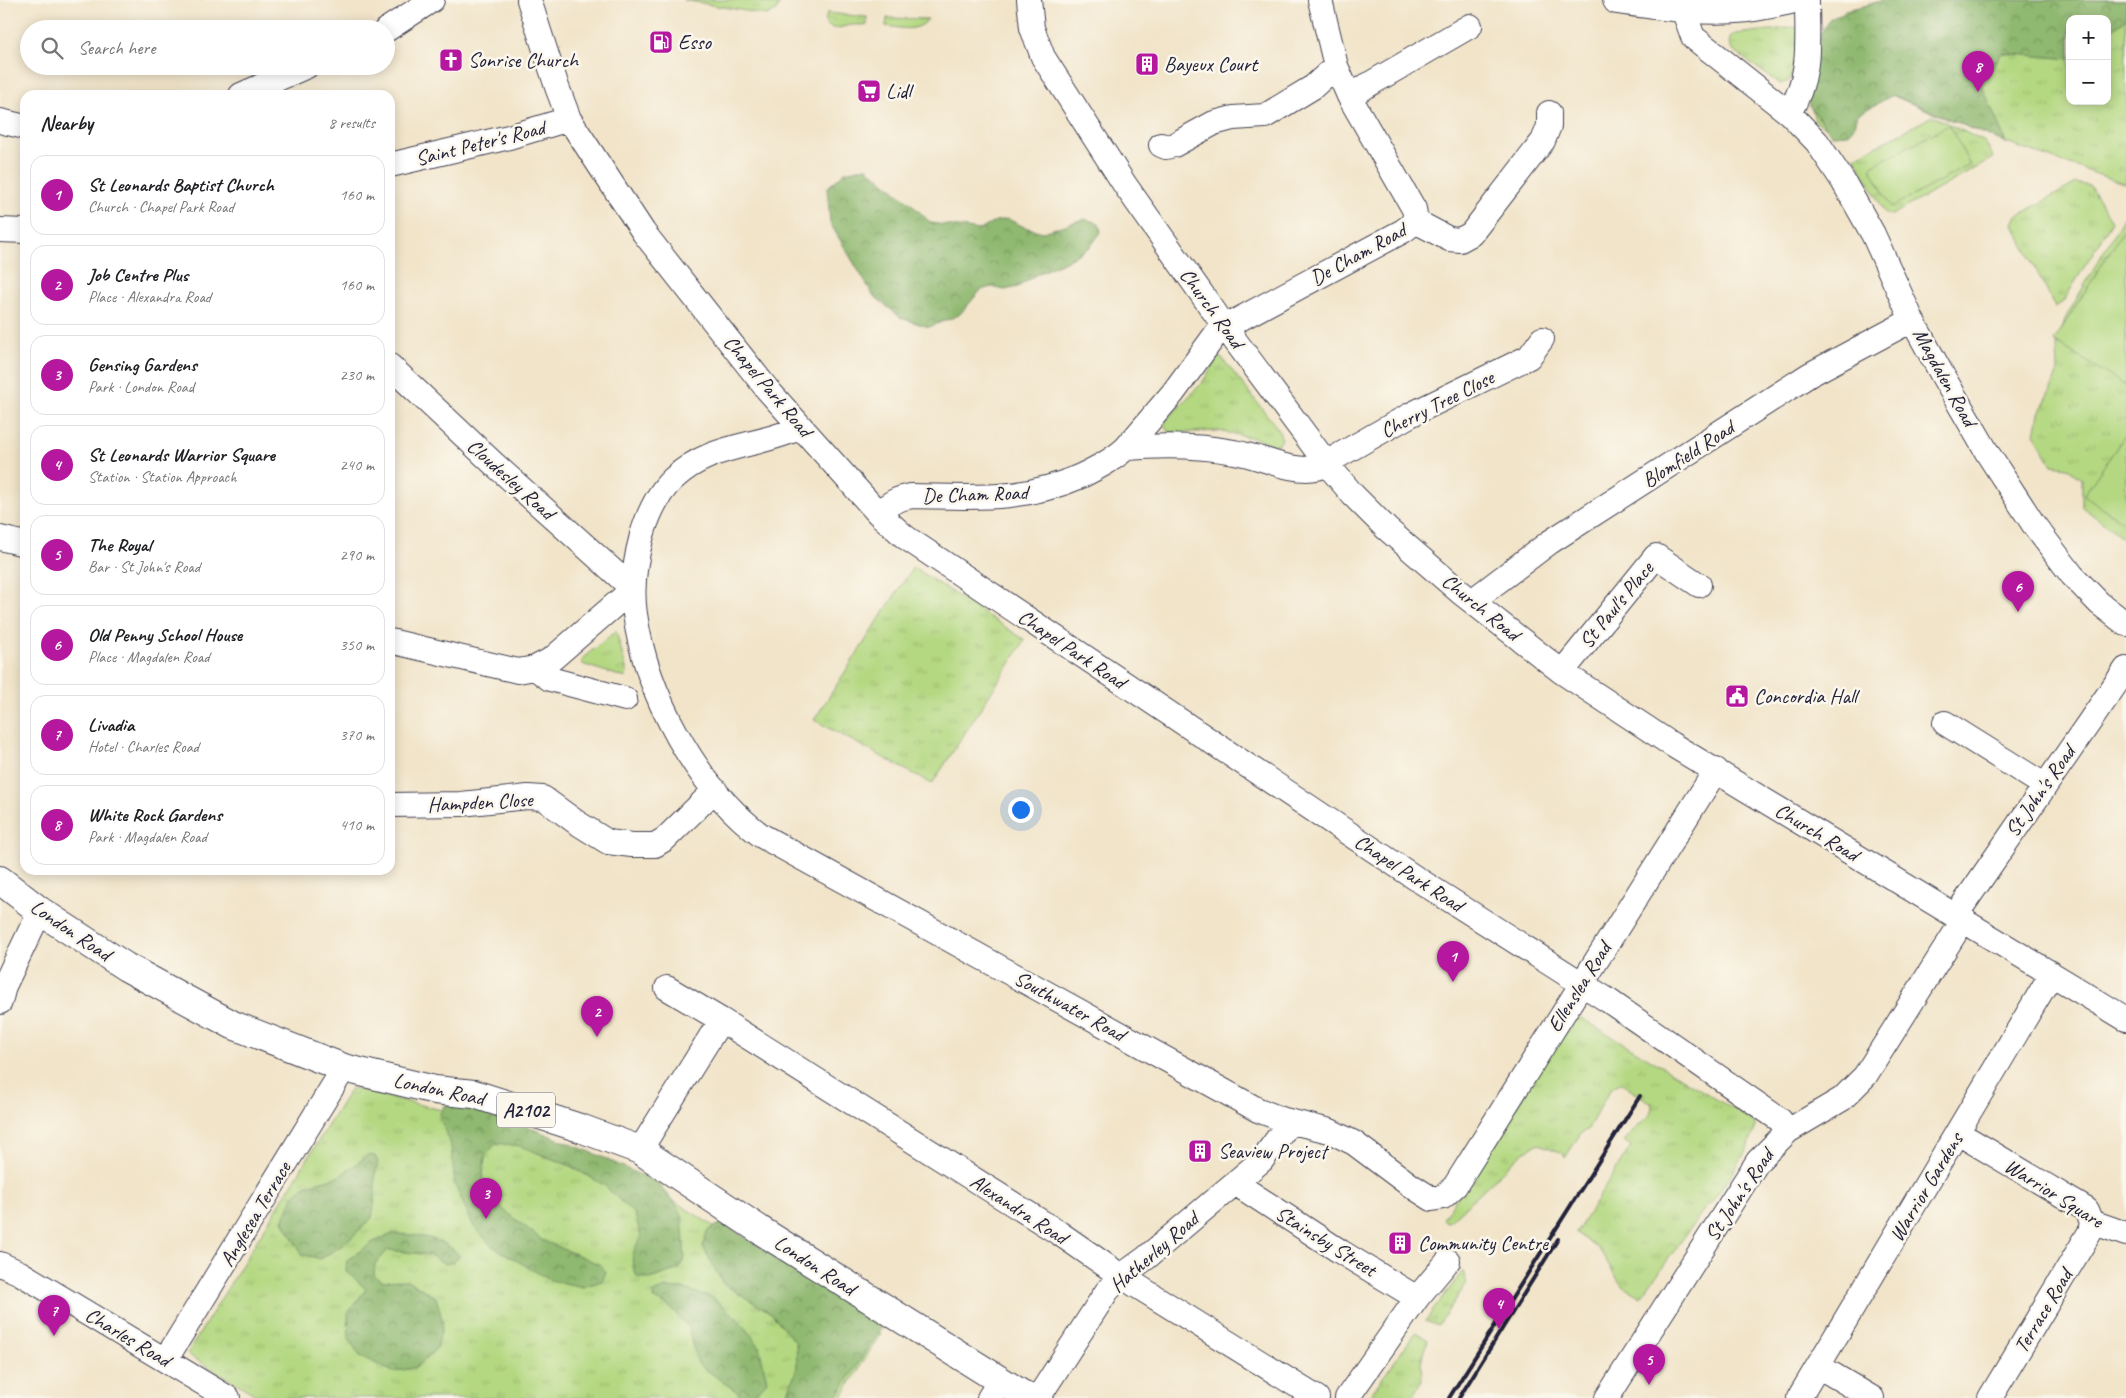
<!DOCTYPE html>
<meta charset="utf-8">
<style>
:root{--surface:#fff;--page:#f6f6f6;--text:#202124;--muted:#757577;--line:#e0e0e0;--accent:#b5179e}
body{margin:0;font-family:Caveat,sans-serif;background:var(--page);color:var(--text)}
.controls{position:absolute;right:15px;top:15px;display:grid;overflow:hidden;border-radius:10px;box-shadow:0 2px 12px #0003}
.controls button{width:45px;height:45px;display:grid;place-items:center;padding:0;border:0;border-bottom:1px solid var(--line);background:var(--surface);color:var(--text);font:25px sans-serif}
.you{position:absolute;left:1020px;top:809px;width:18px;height:18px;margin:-12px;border:4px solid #fff;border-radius:50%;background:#1a73e8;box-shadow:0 0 0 8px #1a73e833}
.badge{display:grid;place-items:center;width:32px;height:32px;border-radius:50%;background:var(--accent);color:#fff;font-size:16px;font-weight:700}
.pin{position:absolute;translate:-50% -41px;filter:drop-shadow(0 1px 2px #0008)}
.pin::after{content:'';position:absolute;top:26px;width:18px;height:15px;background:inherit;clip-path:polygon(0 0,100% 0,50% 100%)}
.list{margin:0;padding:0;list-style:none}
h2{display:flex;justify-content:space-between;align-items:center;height:65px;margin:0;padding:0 20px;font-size:21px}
h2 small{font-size:16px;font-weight:400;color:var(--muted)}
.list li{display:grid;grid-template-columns:32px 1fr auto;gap:15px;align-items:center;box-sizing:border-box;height:80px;margin:0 10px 10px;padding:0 10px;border:1px solid var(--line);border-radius:15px}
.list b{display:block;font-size:19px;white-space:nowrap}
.list p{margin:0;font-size:16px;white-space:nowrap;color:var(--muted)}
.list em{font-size:16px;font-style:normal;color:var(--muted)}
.icon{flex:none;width:28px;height:28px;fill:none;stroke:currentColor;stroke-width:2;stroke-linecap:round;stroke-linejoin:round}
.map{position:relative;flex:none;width:2126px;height:1398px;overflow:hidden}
.search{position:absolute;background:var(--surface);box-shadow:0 2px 12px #0003;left:20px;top:20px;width:375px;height:55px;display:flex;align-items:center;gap:12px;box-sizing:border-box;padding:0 18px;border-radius:28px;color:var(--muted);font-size:19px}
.panel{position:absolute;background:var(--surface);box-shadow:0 2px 12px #0003;left:20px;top:90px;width:375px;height:785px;border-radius:15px}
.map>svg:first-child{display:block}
.grass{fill:url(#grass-tufts);stroke:#6b7d5e;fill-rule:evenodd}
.forest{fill:url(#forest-crowns);stroke:#586d55}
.pitch{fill:#b4d881;stroke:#6b7d5e}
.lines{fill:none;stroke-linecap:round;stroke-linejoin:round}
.minor-casing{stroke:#413f50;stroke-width:26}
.primary-casing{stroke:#413f50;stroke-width:30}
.trunk-casing{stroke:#413f50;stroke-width:30}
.minor{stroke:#fff;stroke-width:24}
.primary{stroke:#fff;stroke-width:28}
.trunk{stroke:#fff;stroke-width:28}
.rail{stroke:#22223b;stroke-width:4}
.labels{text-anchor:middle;stroke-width:5;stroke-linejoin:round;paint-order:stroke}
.shield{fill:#fbf7ec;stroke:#636270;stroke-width:1}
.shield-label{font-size:20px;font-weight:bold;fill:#22223b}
.poi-label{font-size:21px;fill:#22223b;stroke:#fbf7ec;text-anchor:start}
.street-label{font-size:21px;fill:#22223b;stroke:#fbf7ec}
</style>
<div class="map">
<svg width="2126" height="1398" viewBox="0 0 2126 1398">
<defs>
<pattern id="grass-tufts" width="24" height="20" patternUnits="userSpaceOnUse" patternTransform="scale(1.25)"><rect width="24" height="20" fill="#b4d881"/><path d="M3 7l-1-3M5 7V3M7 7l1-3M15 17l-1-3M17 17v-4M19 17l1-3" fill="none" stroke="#9ab970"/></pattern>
<pattern id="forest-crowns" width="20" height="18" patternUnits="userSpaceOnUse" patternTransform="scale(1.25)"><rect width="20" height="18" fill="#8fb86f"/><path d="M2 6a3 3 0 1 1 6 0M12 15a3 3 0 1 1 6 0" fill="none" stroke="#74955c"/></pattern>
</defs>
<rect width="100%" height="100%" fill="#fbf7ec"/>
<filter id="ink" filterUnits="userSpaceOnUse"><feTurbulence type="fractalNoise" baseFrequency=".02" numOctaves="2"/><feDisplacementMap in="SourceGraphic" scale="10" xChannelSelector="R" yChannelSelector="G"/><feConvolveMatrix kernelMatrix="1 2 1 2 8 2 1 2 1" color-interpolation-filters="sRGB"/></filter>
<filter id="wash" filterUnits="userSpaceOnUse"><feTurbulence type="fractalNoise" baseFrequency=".0096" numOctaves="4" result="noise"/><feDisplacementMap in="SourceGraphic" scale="20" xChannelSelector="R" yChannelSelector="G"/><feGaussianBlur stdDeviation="1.12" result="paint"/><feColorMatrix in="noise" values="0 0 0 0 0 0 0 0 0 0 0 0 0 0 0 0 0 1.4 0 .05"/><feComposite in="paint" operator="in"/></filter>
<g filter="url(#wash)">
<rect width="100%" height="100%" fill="#f1e4c9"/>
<path class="grass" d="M684 0H749L779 5 776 11 768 15Z
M1891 0H2126V184L2006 143 1862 83 1836 133 1815 121 1810 100 1826 31 1845 10ZM2070 19H2107V101H2070Z
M827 13 867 17V25C860 25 853 24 846 26 838 28 831 31 825 22Z
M887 18 928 19C918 33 901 28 886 26Z
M1795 27 1798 28 1795 67 1789 81 1780 84 1777 82 1732 50 1729 43 1731 36 1736 34Z
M1933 116 1985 142 1994 158 1892 215 1885 213 1855 157Z
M2076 183 2090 186 2112 221 2063 302 2055 307 2013 224 2016 217Z
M2126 213V540L2082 507V479L2067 467 2052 465 2035 435 2039 413 2050 392 2058 371 2057 345 2065 319Z
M1218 357 1223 359 1278 429 1282 439 1279 444 1274 445 1254 438 1219 431 1170 433 1164 425 1167 419 1202 383Z
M913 567 1025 640 932 784 814 720Z
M616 631 627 672 626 678 582 664V661L584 657Z
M1578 1016 1751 1120 1755 1124C1756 1144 1722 1187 1710 1205L1708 1204 1641 1297 1622 1286 1599 1249 1576 1233 1631 1146 1624 1141 1650 1114 1653 1104 1620 1083 1611 1088 1588 1129 1581 1133 1565 1158 1563 1153 1539 1144 1523 1152 1450 1221 1446 1222 1443 1219 1574 1018Z
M351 1088 466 1116 652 1187 881 1333 841 1398H261L187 1354Z
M1463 1271 1467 1283 1438 1326 1425 1321Z
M1416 1332 1428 1340 1423 1353 1421 1365 1422 1381 1411 1398H1368Z"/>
<path class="forest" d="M1883 0H2126V19L2107 33V19H2070V59L2002 53 1982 85 2006 143 1893 95 1858 114 1855 125 1847 134 1832 135 1808 104 1818 37 1831 17Z
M866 167 908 201 931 223 980 230 996 221 1008 219 1024 227 1043 232 1084 219 1099 223 1101 232 1091 246 1070 259 1037 274 1018 287 1005 290 991 287 981 290 959 315 929 327 901 318 873 295 830 223 827 188 845 172Z
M454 1103 506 1118 593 1153 658 1183 677 1206 682 1216 685 1258 679 1269 650 1279 637 1277C629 1259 632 1254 641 1236L635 1215 604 1185 570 1166 520 1146 496 1143 485 1157 482 1187 505 1211 542 1240 601 1265 606 1272 602 1281 583 1287 550 1280 492 1246 474 1227 455 1185 451 1146 439 1116 444 1106Z
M368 1155 375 1156 378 1162 375 1175V1197L372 1218 347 1242 321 1259 302 1254 283 1221 294 1194 307 1185 340 1176Z
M722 1223 878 1322 881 1329 836 1398H786L797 1367 796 1343 771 1313 723 1284 703 1247 707 1231Z
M392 1234C416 1234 442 1237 459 1255L454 1262 445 1264 430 1255 388 1250 375 1264 374 1275 382 1281 407 1280 436 1297 443 1323 437 1348 417 1367 393 1372 360 1356 349 1339 348 1313 366 1289 346 1271 347 1260 373 1242Z
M665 1288 684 1289 714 1298 744 1325 759 1346 767 1381 754 1395 743 1396 698 1364 692 1344 689 1328 669 1306 654 1299 653 1293Z"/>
<path class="pitch" d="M1949 125 1970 165 1891 207 1870 167Z
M2126 226V386L2054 341Z
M2126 434V524L2084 495Z"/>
</g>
<g filter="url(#ink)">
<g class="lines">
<g class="minor-casing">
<path id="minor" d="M529 0 557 87 569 119 644 233 767 389 878 513 905 537 1417 879 1609 1001 1780 1120 1788 1131
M1029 0 1032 28 1043 57 1125 185 1225 327 1327 464 1353 495 1387 529 1460 592 1562 672 1671 744 2126 1019
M1683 9 1693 37 1789 113 1817 142 1843 181 1873 234 1912 320 1944 378 1988 454 2034 525 2072 575 2099 603 2126 624
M386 30 432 0
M241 95 307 66
M1349 96 1470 26
M1789 113C1812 75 1807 42 1807 0
M0 121 25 127
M1161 145 1166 147 1174 145 1214 123 1233 118 1265 116 1313 87 1336 66
M390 165 509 137 569 119
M1415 221 1449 239 1460 240 1471 234 1543 141 1549 126V113
M0 230 25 231
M390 366 494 464 633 589
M801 427C757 448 711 443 673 479 657 494 648 515 642 535 635 561 631 588 635 614 646 694 697 788 762 836L1258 1110 1284 1120 1330 1131 1354 1143 1410 1185 1432 1199 1443 1197 1455 1186 1716 770
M1126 448 1173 393 1216 334 1225 327 1403 231C1412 225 1417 220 1414 209L1349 96 1336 66 1320 0
M878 513C889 504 897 498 912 496 974 497 1022 502 1081 476 1097 468 1113 460 1126 448 1163 445 1198 445 1234 452 1261 456 1290 473 1317 468L1410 415 1529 357 1542 339
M0 538 25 544
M1472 601 1550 542 1809 375 1912 320
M390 641 518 671 535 668 550 679 625 699
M535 668 552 659 633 589
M1562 672 1656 556 1699 585
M1945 723 2044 785
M390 805 461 804 528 797 543 798 576 822 608 842 632 845H655L665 839 715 790
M1956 915 2126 669
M667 988 721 1020 1059 1233 1121 1276 1317 1398
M0 1002 4 986 40 911
M1958 1133 2087 1210 2092 1222 2090 1232 1990 1398
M640 1150 721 1020
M1235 1183 1341 1252 1417 1298
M2092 1222 2126 1234
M0 1264 20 1273 228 1398
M166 1359 344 1068
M1818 1366 1872 1398
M989 1398 1000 1381
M1038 1398 1107 1291 1121 1276 1146 1258 1262 1160 1290 1122
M1347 1398 1417 1298 1448 1261
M1607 1398 1758 1161 1788 1131 1842 1099 1865 1076 1964 919
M1799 1398 2051 975"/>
</g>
<g class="primary-casing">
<path id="primary" d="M0 880 40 911 126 967 233 1025 344 1068 435 1090 474 1094 580 1128 640 1150 760 1230 1028 1398"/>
</g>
<g class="trunk-casing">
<path id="trunk" d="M1617 0C1660 6 1704 13 1748 8 1762 6 1776 3 1790 0"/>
</g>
<use href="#minor" class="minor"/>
<use href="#primary" class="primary"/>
<use href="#trunk" class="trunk"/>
<path class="rail" d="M1449 1398 1640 1096
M1459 1398 1558 1239"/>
</g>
</g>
<defs>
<g id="fuel-square" transform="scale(1.25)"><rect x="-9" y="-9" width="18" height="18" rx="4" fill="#b5179e" stroke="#fbf7ec"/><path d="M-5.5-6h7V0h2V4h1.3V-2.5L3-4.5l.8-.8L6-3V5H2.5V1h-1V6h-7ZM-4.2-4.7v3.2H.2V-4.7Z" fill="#fff"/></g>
<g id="church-square" transform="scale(1.25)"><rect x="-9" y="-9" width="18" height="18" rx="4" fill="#b5179e" stroke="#fbf7ec"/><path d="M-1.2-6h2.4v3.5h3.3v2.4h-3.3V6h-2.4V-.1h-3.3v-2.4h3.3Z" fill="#fff"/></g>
<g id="building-square" transform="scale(1.25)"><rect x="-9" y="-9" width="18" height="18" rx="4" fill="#b5179e" stroke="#fbf7ec"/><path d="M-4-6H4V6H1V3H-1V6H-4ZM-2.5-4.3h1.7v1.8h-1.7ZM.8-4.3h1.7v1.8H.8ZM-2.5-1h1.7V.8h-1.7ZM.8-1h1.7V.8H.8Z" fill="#fff"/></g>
<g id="supermarket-square" transform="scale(1.25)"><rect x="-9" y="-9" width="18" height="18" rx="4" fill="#b5179e" stroke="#fbf7ec"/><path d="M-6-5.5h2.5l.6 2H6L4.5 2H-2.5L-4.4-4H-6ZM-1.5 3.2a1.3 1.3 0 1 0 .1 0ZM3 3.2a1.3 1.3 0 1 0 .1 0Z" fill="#fff"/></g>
<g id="civic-square" transform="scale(1.25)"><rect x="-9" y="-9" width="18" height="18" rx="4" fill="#b5179e" stroke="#fbf7ec"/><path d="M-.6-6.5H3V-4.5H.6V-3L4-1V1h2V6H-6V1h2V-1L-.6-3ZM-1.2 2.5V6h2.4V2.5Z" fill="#fff"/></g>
</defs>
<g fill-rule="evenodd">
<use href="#fuel-square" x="661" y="42"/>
<use href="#church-square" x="451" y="60"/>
<use href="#building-square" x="1147" y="64"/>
<use href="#supermarket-square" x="869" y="91"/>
<use href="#civic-square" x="1737" y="696"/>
<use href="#building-square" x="1200" y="1151"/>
<use href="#building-square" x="1400" y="1243"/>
</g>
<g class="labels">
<rect class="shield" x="497" y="1092.5" width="58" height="35" rx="4"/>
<g class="shield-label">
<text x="526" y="1117">A2102</text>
</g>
<g class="poi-label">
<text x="678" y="49">Esso</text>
<text x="468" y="67">Sonrise Church</text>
<text x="1164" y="71">Bayeux Court</text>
<text x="886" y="98">Lidl</text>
<text x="1754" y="703">Concordia Hall</text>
<text x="1218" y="1158">Seaview Project</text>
<text x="1418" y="1250">Community Centre</text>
</g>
<g class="street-label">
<text transform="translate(480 143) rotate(-14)" y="7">Saint Peter's Road</text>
<text transform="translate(1358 254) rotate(-29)" y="7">De Cham Road</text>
<text transform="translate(1212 308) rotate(54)" y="7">Church Road</text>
<text transform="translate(1945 377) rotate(61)" y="7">Magdalen Road</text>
<text transform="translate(768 386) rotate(50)" y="7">Chapel Park Road</text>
<text transform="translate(1437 404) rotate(-27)" y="7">Cherry Tree Close</text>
<text transform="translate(1688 454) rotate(-33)" y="7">Blomfield Road</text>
<text transform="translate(511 479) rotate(42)" y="7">Cloudesley Road</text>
<text transform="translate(975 494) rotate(-2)" y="7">De Cham Road</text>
<text transform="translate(1616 605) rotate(-51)" y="7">St Paul's Place</text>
<text transform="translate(1481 607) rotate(39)" y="7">Church Road</text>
<text transform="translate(1072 649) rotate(34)" y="7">Chapel Park Road</text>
<text transform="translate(2040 791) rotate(-55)" y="7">St John's Road</text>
<text transform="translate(480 802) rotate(-3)" y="7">Hampden Close</text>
<text transform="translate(1817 832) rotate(31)" y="7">Church Road</text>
<text transform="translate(1409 873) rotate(33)" y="7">Chapel Park Road</text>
<text transform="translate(71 930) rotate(34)" y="7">London Road</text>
<text transform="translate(1579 987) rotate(-58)" y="7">Ellenslea Road</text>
<text transform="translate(1070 1006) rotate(29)" y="7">Southwater Road</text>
<text transform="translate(439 1089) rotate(12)" y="7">London Road</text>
<text transform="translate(1926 1187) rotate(-59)" y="7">Warrior Gardens</text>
<text transform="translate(2054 1193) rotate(32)" y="7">Warrior Square</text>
<text transform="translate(1739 1195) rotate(-56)" y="7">St John's Road</text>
<text transform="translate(1019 1209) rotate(33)" y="7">Alexandra Road</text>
<text transform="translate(255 1214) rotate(-59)" y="7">Anglesea Terrace</text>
<text transform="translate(1326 1241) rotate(32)" y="7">Stainsby Street</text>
<text transform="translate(1154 1252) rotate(-41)" y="7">Hatherley Road</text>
<text transform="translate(815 1265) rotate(33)" y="7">London Road</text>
<text transform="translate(2043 1311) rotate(-59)" y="7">Terrace Road</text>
<text transform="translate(128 1337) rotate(31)" y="7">Charles Road</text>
</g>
</g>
</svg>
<div class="controls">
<button>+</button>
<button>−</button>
</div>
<div class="you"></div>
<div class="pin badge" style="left:1453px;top:982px">1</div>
<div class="pin badge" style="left:597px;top:1037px">2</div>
<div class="pin badge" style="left:486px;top:1219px">3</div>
<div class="pin badge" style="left:1499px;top:1329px">4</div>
<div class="pin badge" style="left:1649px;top:1385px">5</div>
<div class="pin badge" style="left:2018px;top:612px">6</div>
<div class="pin badge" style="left:54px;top:1336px">7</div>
<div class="pin badge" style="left:1978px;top:92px">8</div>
<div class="search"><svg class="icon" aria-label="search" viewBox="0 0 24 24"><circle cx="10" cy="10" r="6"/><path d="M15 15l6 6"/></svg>Search here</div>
<section class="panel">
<h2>Nearby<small>8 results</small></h2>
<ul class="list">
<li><span class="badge">1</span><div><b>St Leonards Baptist Church</b><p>Church · Chapel Park Road</p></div><em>160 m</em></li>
<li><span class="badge">2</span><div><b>Job Centre Plus</b><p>Place · Alexandra Road</p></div><em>160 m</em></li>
<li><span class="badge">3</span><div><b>Gensing Gardens</b><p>Park · London Road</p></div><em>230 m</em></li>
<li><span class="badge">4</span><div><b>St Leonards Warrior Square</b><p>Station · Station Approach</p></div><em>240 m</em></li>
<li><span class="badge">5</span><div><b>The Royal</b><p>Bar · St John's Road</p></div><em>290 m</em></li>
<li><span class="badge">6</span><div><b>Old Penny School House</b><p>Place · Magdalen Road</p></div><em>350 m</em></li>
<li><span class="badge">7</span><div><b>Livadia</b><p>Hotel · Charles Road</p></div><em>370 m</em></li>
<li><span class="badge">8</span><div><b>White Rock Gardens</b><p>Park · Magdalen Road</p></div><em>410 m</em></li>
</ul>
</section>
</div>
